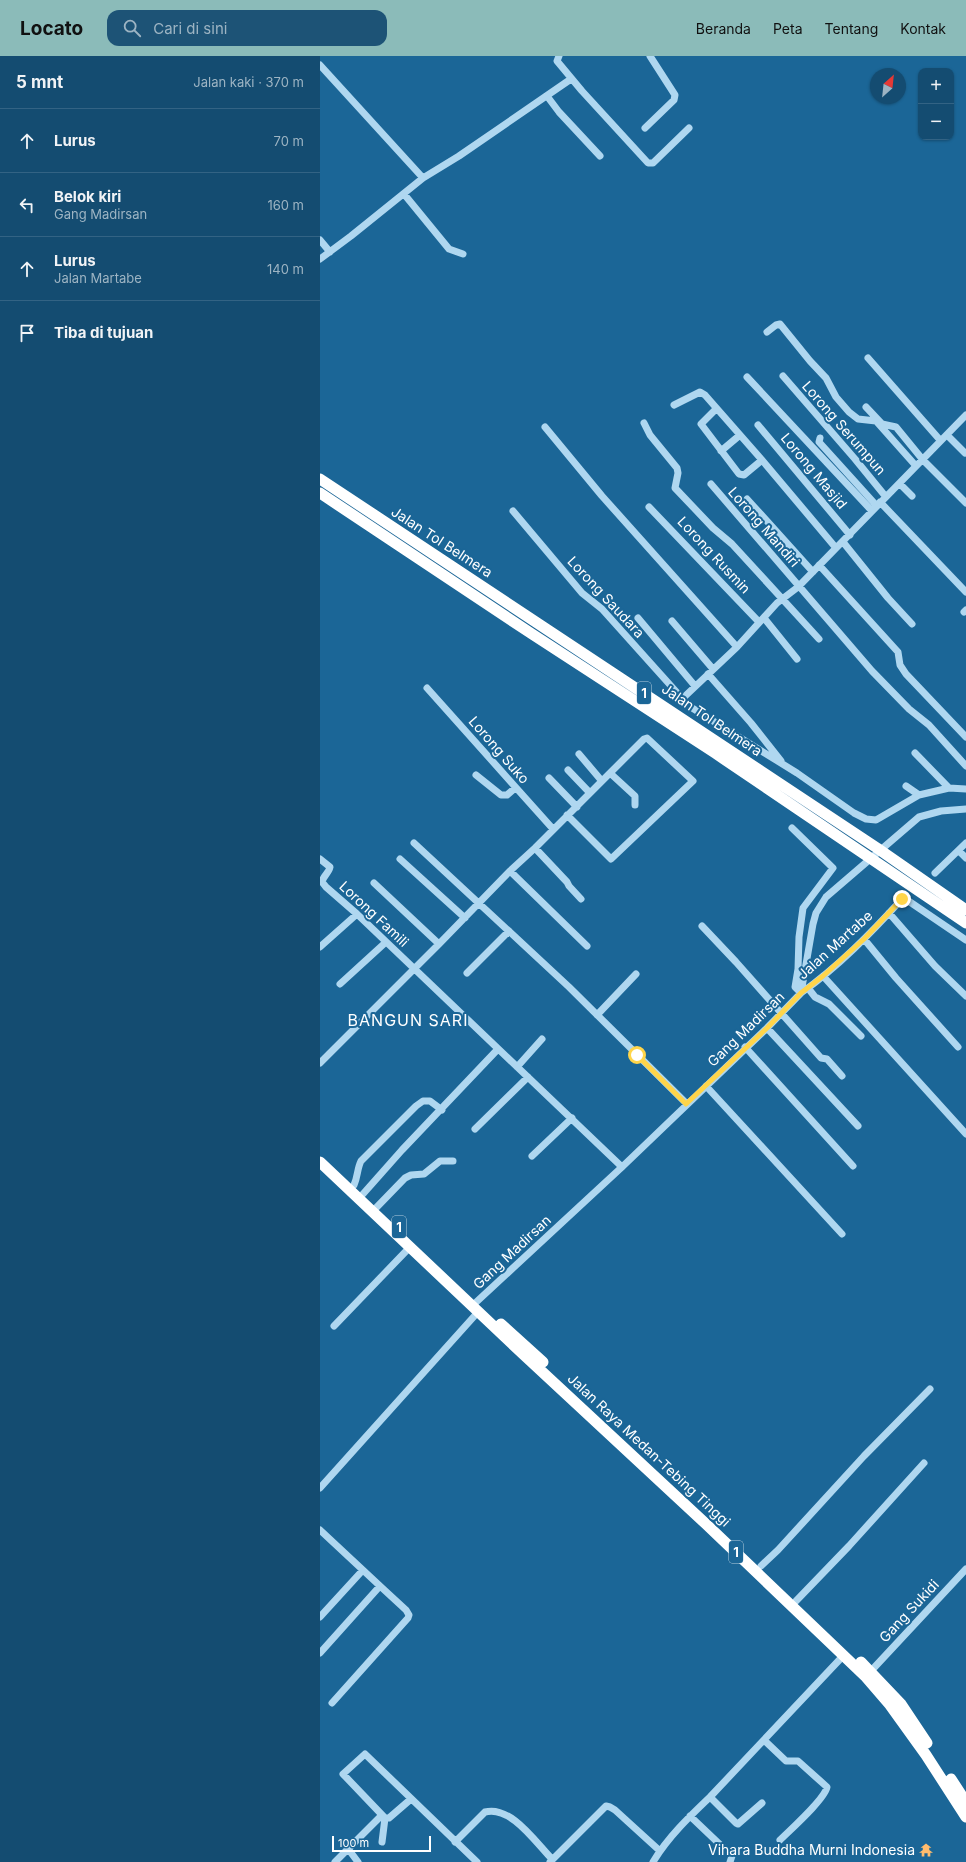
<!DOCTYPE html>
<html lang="id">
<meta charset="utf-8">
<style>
:root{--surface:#144c71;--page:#1d5376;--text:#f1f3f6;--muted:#9db4c3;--line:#336384;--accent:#8bbbb9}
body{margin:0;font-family:Inter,sans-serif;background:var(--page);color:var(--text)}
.controls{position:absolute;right:12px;top:12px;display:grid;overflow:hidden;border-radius:8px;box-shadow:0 1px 3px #0004}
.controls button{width:36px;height:36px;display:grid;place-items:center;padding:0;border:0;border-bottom:1px solid var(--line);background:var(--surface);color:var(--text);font:20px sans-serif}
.compass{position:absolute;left:550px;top:12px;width:36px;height:36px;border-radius:50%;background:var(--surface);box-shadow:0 1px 3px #0004;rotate:27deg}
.scale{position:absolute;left:12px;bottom:10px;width:99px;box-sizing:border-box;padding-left:4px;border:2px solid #fff;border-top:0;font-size:11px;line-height:14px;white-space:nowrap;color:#fff;-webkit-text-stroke:3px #1b6697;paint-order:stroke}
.stop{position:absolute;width:12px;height:12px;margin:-9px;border:3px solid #ffd54a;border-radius:50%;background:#fff}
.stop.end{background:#ffd54a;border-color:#fff;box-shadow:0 1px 4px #0008}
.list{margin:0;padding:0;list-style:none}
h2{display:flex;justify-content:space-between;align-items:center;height:52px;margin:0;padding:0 16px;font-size:17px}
h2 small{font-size:13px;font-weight:400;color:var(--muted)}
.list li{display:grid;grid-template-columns:26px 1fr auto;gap:12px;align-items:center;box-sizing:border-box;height:64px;padding:0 16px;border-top:1px solid var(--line)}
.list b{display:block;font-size:15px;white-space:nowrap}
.list p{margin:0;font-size:13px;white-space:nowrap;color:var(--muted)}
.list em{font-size:13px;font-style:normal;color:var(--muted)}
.icon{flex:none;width:22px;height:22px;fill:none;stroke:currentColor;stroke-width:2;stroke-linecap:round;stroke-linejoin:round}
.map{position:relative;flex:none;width:646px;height:1806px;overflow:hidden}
header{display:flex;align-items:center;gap:24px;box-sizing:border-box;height:56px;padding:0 20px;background:var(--accent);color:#111}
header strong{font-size:19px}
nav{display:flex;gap:22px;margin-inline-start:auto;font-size:14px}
.search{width:280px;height:36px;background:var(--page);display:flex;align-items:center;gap:10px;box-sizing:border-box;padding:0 14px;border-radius:12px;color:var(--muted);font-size:15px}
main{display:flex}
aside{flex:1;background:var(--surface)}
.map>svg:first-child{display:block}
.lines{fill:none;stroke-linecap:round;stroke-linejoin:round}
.minor{stroke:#afd7f0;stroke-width:7}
.highway{stroke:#fff;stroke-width:11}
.route{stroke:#ffd54a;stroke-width:5}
.labels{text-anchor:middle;stroke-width:4;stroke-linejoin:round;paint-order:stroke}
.shield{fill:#1b6697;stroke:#bbd1e0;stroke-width:1}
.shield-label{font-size:13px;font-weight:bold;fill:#fff}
.street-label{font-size:14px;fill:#fff;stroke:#1b6697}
.poi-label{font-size:14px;fill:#fff;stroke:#1b6697;text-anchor:end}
.quarter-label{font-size:16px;letter-spacing:1px;fill:#fff;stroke:#1b6697}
</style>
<header>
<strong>Locato</strong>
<div class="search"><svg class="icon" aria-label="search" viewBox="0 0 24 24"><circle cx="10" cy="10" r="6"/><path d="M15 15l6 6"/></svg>Cari di sini</div>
<nav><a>Beranda</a><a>Peta</a><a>Tentang</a><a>Kontak</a></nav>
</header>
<main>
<aside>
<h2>5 mnt<small>Jalan kaki · 370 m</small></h2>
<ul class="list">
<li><svg class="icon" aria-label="ahead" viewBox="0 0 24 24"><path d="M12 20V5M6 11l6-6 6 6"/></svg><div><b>Lurus</b></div><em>70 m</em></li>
<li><svg class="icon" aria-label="left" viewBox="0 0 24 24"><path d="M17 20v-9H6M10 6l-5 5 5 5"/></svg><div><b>Belok kiri</b><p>Gang Madirsan</p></div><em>160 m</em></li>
<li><svg class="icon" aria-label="ahead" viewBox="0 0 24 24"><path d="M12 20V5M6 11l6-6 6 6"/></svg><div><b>Lurus</b><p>Jalan Martabe</p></div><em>140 m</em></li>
<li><svg class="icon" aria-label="arrive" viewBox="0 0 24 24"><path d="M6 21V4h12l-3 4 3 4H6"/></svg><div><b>Tiba di tujuan</b></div></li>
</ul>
</aside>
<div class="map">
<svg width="646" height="1806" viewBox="0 0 646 1806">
<rect width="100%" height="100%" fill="#1b6697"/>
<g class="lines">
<path class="minor" d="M239 0 237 5 262 35 328 107H333L369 72
M0 9 103 122
M227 40 239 56 280 100
M325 72 354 44 355 39 330 0
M84 138 129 193 143 198
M0 184 10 196
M0 203 31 180 103 122 139 100 251 23
M447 276 456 269 460 268 490 305 506 322 516 341 529 356 538 363 556 365 596 410
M548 302 620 384
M463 320 535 403 566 441
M427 321 552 455
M354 349 380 336 385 339 442 404 516 492
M546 351 562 368 576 371 603 404 646 447
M396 353 381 368 419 418 424 419 442 404
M324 367 330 379 357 412 358 417 355 432 393 472 412 488 499 583
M438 369 530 479
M225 371 282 440 417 591
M627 379 645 397
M500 382 499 386 556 449
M401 395 420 379
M391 428 552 615 589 653 609 669 646 710
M580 428 592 440
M427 443 493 516
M560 446 646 536
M329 451 439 566
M193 455 262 537 282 553 369 650 477 717 534 757 546 763 556 764 599 739 629 732 646 733
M523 486 568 542 592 568
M499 509 578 596 580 609 586 618 646 681
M644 556 646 554
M318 562 375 630
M444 562 477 603
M352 565 393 613
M388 618 431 667 461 705
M107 632 233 773
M362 643 417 591 457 547 478 531 646 359
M595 697 629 732
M259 698 281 724
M248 714 270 737
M290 717 315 740V749
M156 719 181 739H187L195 732
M229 722 257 751
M586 730 599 739
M472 772 513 812 483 852 479 881 478 913 475 931 481 937C518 911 551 877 582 843L587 844 646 884
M94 787 249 931 367 1048
M215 792 247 826 249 830 261 843
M639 795 646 802
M0 803 10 811C9 817 3 820 2 826L6 831 37 858 302 1111
M80 803 145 862
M190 815 267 890
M615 817 646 787
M54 827 119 888
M569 857 615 910 646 940
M382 870 416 906 501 1002 507 1003 522 1020
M544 883 576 922 638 991
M0 891 37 858
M147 917 189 875
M503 920 646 1078
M20 928 66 886
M488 932 495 941 509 948 541 980
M277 959 316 918
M447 972 538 1070
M425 991 533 1110
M0 1007 119 888 190 815 215 792 324 683 327 682 373 725 291 803 247 759
M197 1011 222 983
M386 1030 522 1178
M155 1073 208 1021
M212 1100 252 1062
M34 1129C38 1120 37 1113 41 1105L96 1050 103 1045H110L122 1054
M43 1138 82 1094 178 993
M53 1155 85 1122 91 1119 104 1118 120 1105H133
M152 1250 302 1111 447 972 481 937 493 868 496 857 506 841 599 761 621 755 646 753
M14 1270 90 1191
M0 1432 158 1256
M0 1474 60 1530 0 1597
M441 1510 458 1494 544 1400 610 1333
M476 1545 529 1490 604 1407
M0 1561 42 1515
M551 1615 646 1513
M12 1647 88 1562 89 1559 86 1554 60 1530
M444 1684 466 1705H478L507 1731C505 1743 470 1774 460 1784
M390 1741 416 1767 418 1768 442 1747
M91 1743 69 1762H65L23 1718 45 1698 157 1806
M370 1760 412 1800 410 1806
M62 1786 65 1762
M135 1786 165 1756C191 1749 216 1787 232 1803
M29 1794 38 1806
M15 1806 62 1759
M230 1806 286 1750 290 1751 295 1754 340 1795
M333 1806C348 1781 369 1761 390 1741L523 1600"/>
<path class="highway" d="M0 423 557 792 646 854
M0 437 212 578 395 697 646 867
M0 1106 203 1298 386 1468 545 1620 570 1649 606 1699 646 1761
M181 1268 223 1306
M541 1606 581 1648 607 1687
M631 1723 646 1746"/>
</g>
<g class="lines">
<path class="route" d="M317 999 366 1048 447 972 481 937 503 920 544 883 582 843"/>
</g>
<defs>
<g id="temple-bare" transform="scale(1.08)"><path d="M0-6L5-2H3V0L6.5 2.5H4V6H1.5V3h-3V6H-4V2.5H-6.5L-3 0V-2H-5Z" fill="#ffbc6e" stroke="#1b6697" stroke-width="2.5" paint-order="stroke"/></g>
</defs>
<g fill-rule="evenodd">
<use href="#temple-bare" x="606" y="1794"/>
</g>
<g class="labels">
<g class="shield">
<rect x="317" y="626" width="14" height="22" rx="3"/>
<rect x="72" y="1160" width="14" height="22" rx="3"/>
<rect x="409" y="1485" width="14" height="22" rx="3"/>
</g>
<g class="shield-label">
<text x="324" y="642">1</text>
<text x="79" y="1176">1</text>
<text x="416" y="1501">1</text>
</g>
<g class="street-label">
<text transform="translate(524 372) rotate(49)" y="5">Lorong Serumpun</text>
<text transform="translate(494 415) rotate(50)" y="5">Lorong Masjid</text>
<text transform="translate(444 471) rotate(49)" y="5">Lorong Mandiri</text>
<text transform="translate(122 486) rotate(33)" y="5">Jalan Tol Belmera</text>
<text transform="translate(394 499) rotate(47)" y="5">Lorong Rusmin</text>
<text transform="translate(286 541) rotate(47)" y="5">Lorong Saudara</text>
<text transform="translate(392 664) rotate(34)" y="5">Jalan Tol Belmera</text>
<text transform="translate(179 694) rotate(49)" y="5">Lorong Suko</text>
<text transform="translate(54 858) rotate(43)" y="5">Lorong Famili</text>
<text transform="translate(515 889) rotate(-42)" y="5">Jalan Martabe</text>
<text transform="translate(426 973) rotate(-44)" y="5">Gang Madirsan</text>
<text transform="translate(192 1196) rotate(-43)" y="5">Gang Madirsan</text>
<text transform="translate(329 1394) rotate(43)" y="5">Jalan Raya Medan-Tebing Tinggi</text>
<text transform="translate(589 1555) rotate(-47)" y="5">Gang Sukidi</text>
</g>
<g class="poi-label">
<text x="595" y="1799">Vihara Buddha Murni Indonesia</text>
</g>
<g class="quarter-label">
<text x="88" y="970">BANGUN SARI</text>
</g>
</g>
</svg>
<div class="controls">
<button>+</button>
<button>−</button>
</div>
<svg class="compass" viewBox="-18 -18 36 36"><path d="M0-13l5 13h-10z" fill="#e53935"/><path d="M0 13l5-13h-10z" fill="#9db4c3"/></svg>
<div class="scale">100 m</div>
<div class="stop" style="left:317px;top:999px"></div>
<div class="stop end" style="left:582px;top:843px"></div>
</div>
</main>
